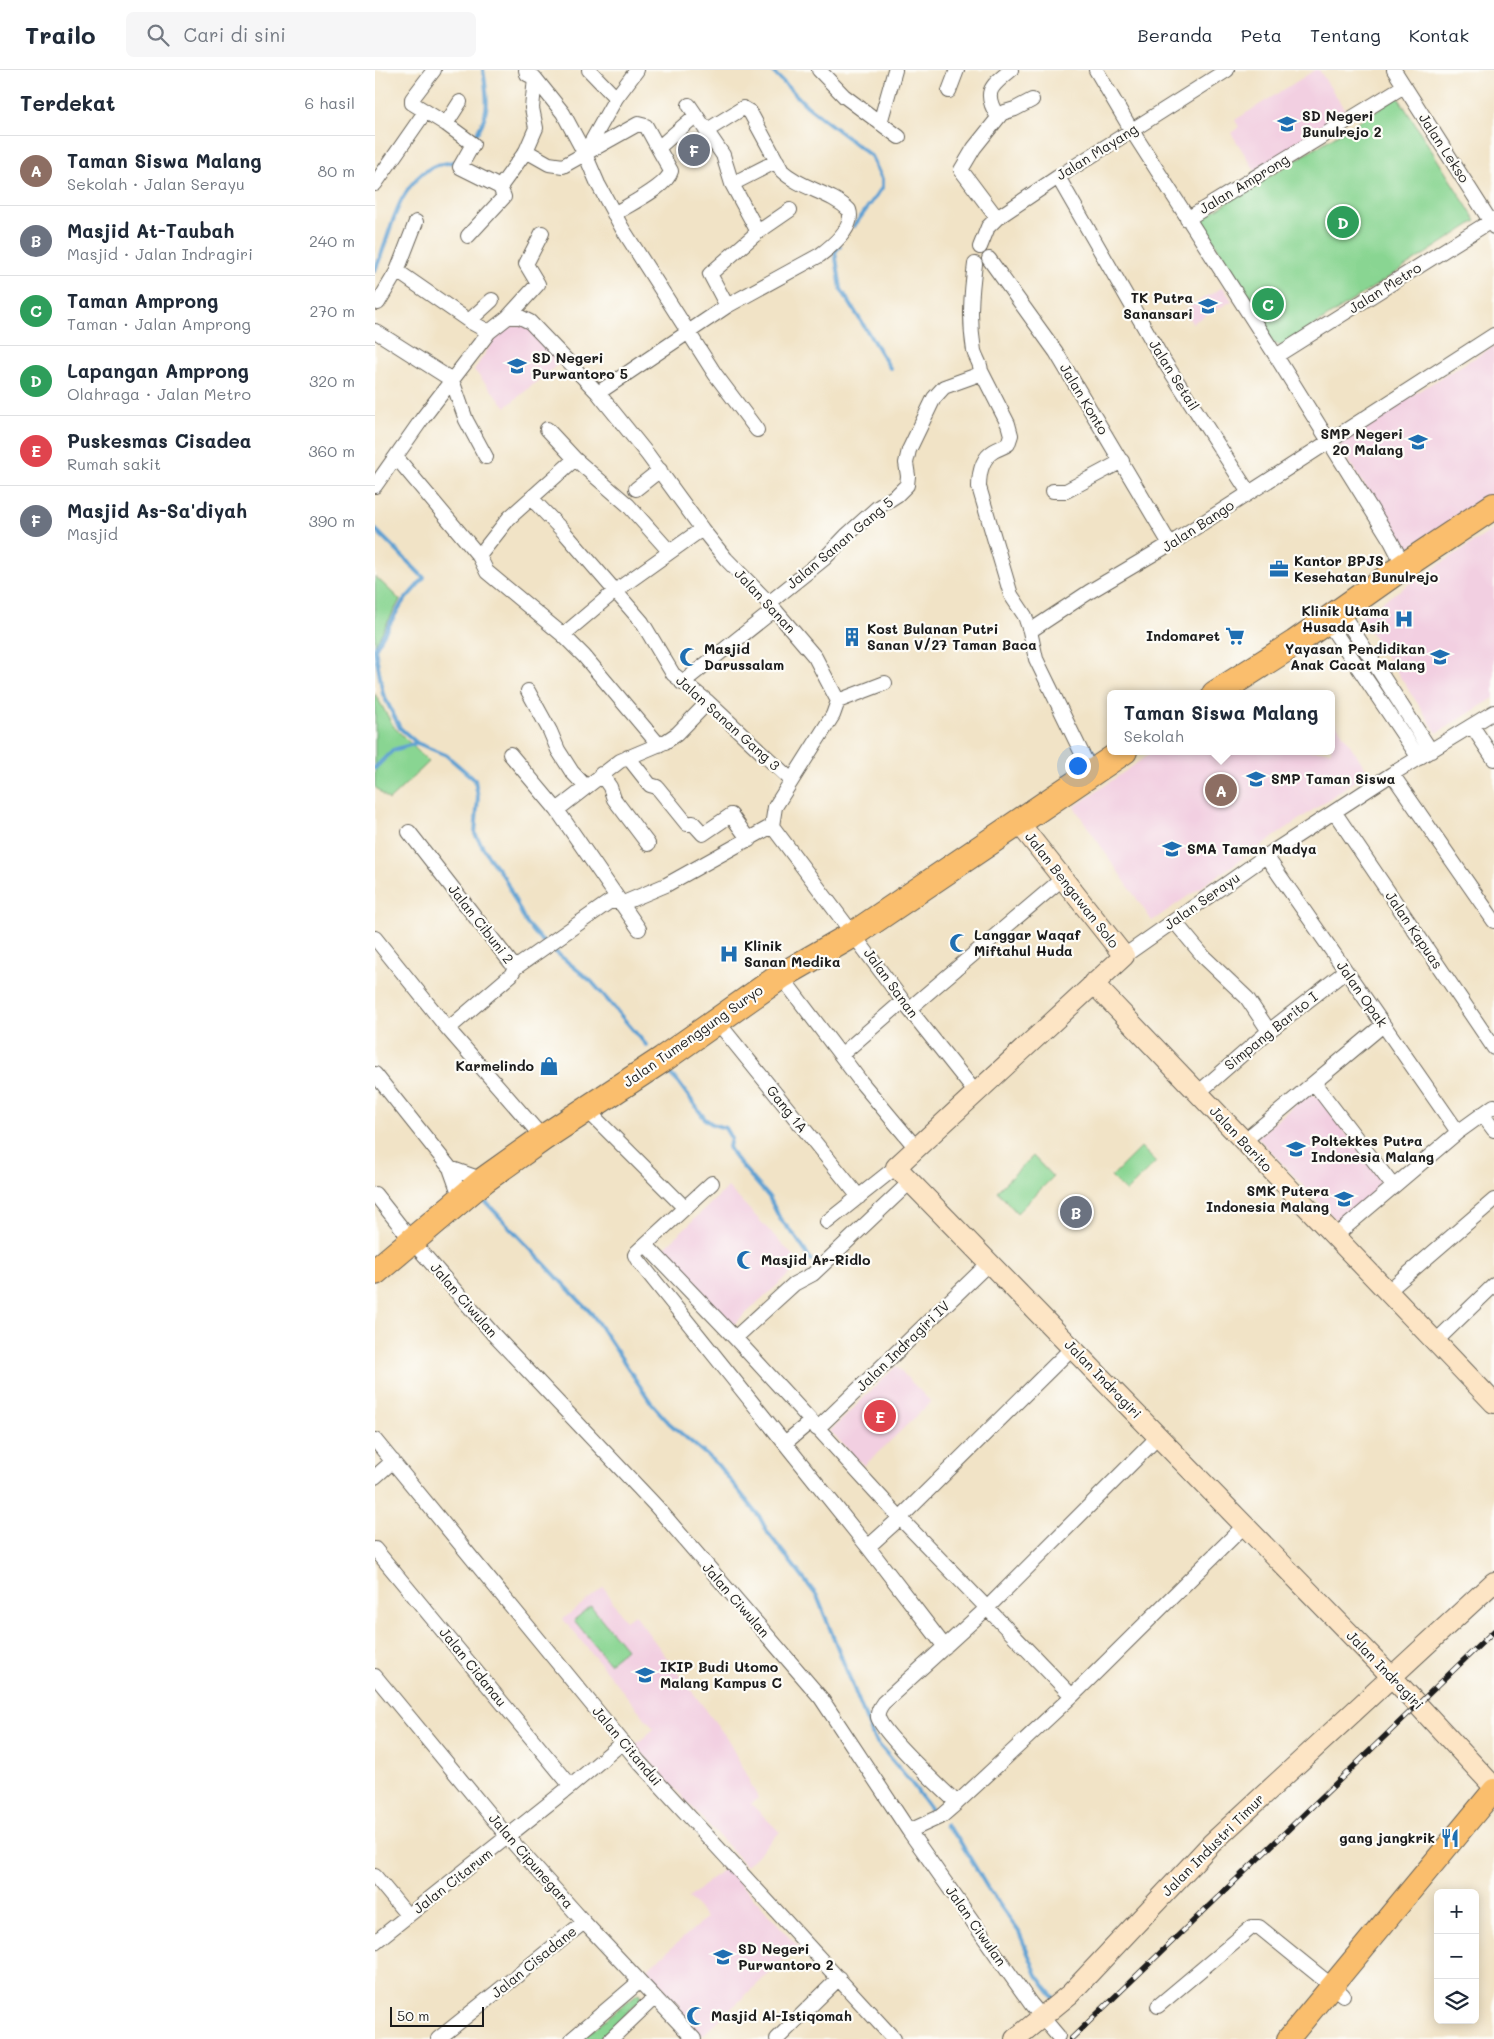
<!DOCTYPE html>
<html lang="id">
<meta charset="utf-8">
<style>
:root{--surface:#fff;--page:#f6f6f7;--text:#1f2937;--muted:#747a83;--line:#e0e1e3;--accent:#db2777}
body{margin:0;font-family:Mali,sans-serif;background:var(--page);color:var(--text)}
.controls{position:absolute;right:15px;bottom:15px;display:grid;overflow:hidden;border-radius:8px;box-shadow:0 2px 12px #0003}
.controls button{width:45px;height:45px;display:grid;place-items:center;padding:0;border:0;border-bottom:1px solid var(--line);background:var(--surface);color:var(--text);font:25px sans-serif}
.scale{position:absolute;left:15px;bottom:12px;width:94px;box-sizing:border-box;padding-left:5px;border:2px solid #1c1c1c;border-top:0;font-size:14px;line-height:18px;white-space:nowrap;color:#1c1c1c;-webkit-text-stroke:4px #fdfcf7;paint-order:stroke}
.you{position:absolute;left:702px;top:695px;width:18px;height:18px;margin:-12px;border:4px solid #fff;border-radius:50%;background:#1a73e8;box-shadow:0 0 0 8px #1a73e833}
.badge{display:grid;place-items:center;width:32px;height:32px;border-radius:50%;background:var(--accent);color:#fff;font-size:16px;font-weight:700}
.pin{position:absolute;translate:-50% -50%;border:2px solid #fff;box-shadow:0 1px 5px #0006}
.popup{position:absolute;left:732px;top:620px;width:228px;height:65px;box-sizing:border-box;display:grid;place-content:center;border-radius:8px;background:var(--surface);filter:drop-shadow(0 1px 4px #0005);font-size:16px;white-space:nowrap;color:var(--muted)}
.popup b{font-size:19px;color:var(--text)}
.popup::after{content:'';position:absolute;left:50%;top:100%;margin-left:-10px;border:10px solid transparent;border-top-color:var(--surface)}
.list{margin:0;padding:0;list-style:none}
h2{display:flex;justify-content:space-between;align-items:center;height:65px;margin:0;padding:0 20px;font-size:21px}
h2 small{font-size:16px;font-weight:400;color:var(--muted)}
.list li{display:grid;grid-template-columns:32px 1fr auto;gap:15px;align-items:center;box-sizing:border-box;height:70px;padding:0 20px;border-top:1px solid var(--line)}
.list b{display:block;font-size:19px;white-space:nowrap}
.list p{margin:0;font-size:16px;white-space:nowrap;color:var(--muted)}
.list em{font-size:16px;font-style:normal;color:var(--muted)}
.icon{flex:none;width:28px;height:28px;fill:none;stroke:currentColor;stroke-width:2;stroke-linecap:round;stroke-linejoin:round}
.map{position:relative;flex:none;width:1119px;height:1969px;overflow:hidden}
header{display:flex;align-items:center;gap:30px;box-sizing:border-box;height:70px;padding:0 25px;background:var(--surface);border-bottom:1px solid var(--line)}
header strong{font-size:24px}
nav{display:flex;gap:28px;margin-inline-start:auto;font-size:18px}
.search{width:350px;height:45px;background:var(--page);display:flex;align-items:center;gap:12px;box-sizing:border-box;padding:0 18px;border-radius:8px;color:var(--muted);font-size:19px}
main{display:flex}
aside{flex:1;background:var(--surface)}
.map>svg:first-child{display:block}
.built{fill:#f2cfe1}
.green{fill:#89d592;stroke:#527857}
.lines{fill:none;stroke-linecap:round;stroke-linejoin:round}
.stream{stroke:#5ea0d2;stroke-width:4}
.street-casing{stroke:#676258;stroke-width:16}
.secondary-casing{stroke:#676258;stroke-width:22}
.primary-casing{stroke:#676258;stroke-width:24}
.highway-casing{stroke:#676258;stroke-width:28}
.street{stroke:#fff;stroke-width:14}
.secondary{stroke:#fde5c5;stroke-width:20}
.primary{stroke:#fabe6d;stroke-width:22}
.highway{stroke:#fabe6d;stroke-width:26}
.rail-casing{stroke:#1c1c1c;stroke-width:5.5}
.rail{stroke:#fdfcf7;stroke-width:4;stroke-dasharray:11;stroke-linecap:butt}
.labels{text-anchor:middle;stroke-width:4.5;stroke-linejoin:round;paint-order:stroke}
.poi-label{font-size:14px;font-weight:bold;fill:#1c1c1c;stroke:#fdfcf7;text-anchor:start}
.street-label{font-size:14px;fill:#1c1c1c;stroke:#fdfcf7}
</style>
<header>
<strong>Trailo</strong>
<div class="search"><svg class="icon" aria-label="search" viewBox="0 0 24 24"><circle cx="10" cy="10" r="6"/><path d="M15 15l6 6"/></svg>Cari di sini</div>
<nav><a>Beranda</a><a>Peta</a><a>Tentang</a><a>Kontak</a></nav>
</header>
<main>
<aside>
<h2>Terdekat<small>6 hasil</small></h2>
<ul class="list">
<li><span class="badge" style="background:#8d6e63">A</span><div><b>Taman Siswa Malang</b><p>Sekolah · Jalan Serayu</p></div><em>80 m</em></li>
<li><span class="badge" style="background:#6b7280">B</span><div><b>Masjid At-Taubah</b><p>Masjid · Jalan Indragiri</p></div><em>240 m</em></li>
<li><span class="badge" style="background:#2e9e5b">C</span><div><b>Taman Amprong</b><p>Taman · Jalan Amprong</p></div><em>270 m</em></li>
<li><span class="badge" style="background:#2e9e5b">D</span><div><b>Lapangan Amprong</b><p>Olahraga · Jalan Metro</p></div><em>320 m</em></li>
<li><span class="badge" style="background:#e0444e">E</span><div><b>Puskesmas Cisadea</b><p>Rumah sakit</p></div><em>360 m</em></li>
<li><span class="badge" style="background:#6b7280">F</span><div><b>Masjid As-Sa'diyah</b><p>Masjid</p></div><em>390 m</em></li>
</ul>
</aside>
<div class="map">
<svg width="1119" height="1969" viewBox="0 0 1119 1969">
<rect width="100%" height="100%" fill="#fdfcf7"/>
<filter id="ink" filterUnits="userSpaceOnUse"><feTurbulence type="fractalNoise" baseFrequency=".02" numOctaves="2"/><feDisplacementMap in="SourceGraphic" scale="10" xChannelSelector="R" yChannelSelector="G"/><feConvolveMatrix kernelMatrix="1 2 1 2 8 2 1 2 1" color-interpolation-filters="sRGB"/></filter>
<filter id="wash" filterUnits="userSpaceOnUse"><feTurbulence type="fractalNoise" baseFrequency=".0096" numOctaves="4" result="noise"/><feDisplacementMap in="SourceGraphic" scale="20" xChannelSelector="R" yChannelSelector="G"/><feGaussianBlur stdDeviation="1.12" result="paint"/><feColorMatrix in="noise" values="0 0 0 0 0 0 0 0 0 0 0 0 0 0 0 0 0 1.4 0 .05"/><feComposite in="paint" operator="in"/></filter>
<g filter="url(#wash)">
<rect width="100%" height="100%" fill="#f1e3c6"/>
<path class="built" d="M940 0H944L974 46 881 102 856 63 864 57 860 50Z
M848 217 857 231 817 253 809 240Z
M151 255 187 291 131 337 99 300 123 264 135 256Z
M1119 276V422L1031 479 965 378 967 367Z
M1119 459V628L1062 663 985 546Z
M956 646 993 702 777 851 699 737 779 681H956Z
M933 1024 943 1026 1005 1109 1003 1117 967 1150 960 1149 882 1067Z
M353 1117 426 1194 357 1256 287 1180Z
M521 1296 556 1332 489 1396 455 1361Z
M229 1517 250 1551 259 1544 352 1668 383 1728 376 1734 405 1762 371 1796 260 1675 279 1659 188 1549Z
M350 1797 423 1876 327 1966 301 1939 304 1936 272 1899 331 1848 314 1828Z"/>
<path class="green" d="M1023 27 1101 151 907 276 898 273 826 149Z
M0 506 25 530 0 575Z
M0 624 19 657 54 692 14 730 0 717Z
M766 1077 781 1092 751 1122 736 1107Z
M658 1086 678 1107 642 1143 622 1121Z
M216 1536 251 1579 234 1593 199 1550Z
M263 1923 266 1924V1929L225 1969H206Z"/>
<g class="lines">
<path class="stream" d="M396 0 432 36 496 86 507 109V118L479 156
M97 70C116 46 113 28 108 0
M465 176 460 182 466 219 515 298
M0 200C16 166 20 117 57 97 65 93 75 94 83 90
M0 459 49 508 27 533 0 579 8 624 25 658 42 673
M0 698 18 680 42 673 71 685 100 710 103 727 100 764 115 789 129 807 151 853 166 870 217 912 272 976
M292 1001 303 1012 330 1049 337 1054 350 1058 356 1068 354 1077 360 1088 394 1127 405 1149 420 1166 436 1190
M106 1127 217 1244 277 1334 294 1353 342 1394 384 1446 393 1463 442 1526 499 1669 535 1711 559 1744
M570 1755 583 1768 612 1817 644 1862 662 1905 679 1928"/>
</g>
</g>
<g filter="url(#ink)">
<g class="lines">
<g class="street-casing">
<path id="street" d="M59 0 37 29V33L71 54 98 74 85 97 125 117
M151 0 152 4 160 8 188 43 210 84 223 114 247 158 340 304 382 360
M444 0 469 26 524 67
M721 0 757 61 901 286 1016 471 1029 496
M1019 0 1119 157
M160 8 157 38 161 58 151 81 174 94 188 96 263 54 271 56 283 78 320 46
M574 21 582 0
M241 28 262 0
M314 35 348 85 357 114 383 162 335 204 352 236
M623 47C607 22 616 16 636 0
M505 53 520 0
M71 54 85 32
M210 83 241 28 214 0
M683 107 787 288 874 423
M0 114 50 42
M357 114 402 91
M239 144C253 135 292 117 296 101L283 78
M622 148 586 100 599 78 627 43 640 39 657 30
M812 149 1029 16
M383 162 415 140
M93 166 129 127 125 117 151 81
M605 177 613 157 622 148 683 107 852 0
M614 189 681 282 795 474
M22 201 41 152
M3 233 22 201 94 251 114 262
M133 247 163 214 151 194 167 163
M94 251 117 230
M0 261 77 310 91 350 111 387
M901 286 1119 149
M606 301 633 354 636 365 633 374C629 377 624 378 619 381 607 388 604 404 604 417L636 525 650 546 655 561
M223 323 352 236 445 185C457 176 480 157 474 140 456 122 426 119 407 101L375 42 368 38 331 61
M172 359 200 389 253 435 295 482
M21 387 104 486 112 502 188 565 209 586 284 675
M0 416 47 349 114 262 133 247H145L155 252 223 323 273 385 327 459 351 489 394 533 440 587 463 631 458 645 400 737 397 756 534 939 601 1023
M261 419 285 400
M678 421H691L747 391
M156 428 189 462 267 552 298 604 333 632 416 710
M104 486 134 448 200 389
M394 533 450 488 471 466 502 438 522 425 532 415 533 406 531 393 534 380 559 328 569 317 605 304C608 296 601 289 599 281 594 251 596 224 600 194
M966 542 1056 681
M952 551 1044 688
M188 565 239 522 327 459
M307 613 399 540
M153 621 175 661 183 680 197 702 211 717
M463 631 510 613
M1097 656 1119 689
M135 684 182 740 264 859
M253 687 275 715 282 717 312 754 318 753 328 764 356 745 374 770
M716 702 661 589 655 561 714 522 795 474 1119 265
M226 704 235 717 239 729 273 774
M1017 704 1119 851
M182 740 245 691 290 672 302 664 333 632
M960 743 1119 978
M34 762 140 898 136 905 73 959
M891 786 1083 1062
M246 834 291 815 397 756
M799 851 829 887 872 928 894 961
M0 868 73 959 168 1068
M749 886 891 786 1017 704 1119 642
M140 898 234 832H244
M406 906 486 1012 542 1079
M534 939 687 809
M341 950 484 1127
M466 985 528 931
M0 1004 75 1098 86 1129
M939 1013 1018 1116
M823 1023 894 961 971 901
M211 1039 310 1138
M1107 1044 1119 1060
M869 1071 1008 955
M75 1098 109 1110
M337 1113 262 1182 260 1185 262 1189 493 1477 570 1577
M0 1124 37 1171 119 1265 281 1436 446 1628 534 1761 656 1934 683 1966
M452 1152 521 1097
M959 1167 1083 1062 1119 1036
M271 1175 360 1268 525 1448 697 1626
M1012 1222 1119 1130
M360 1268 419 1214 438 1204 535 1112
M1060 1272 1119 1215
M442 1359 614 1193
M0 1370 264 1692 519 1969
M410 1373 435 1352
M0 1407 18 1391
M493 1477 525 1448 697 1278
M0 1479 196 1716
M0 1606 133 1767 209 1852 319 1969
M582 1733C567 1719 507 1663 503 1647 502 1642 505 1637 508 1633L611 1539 783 1367
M534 1761 567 1746 582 1733 697 1626 870 1455
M0 1806 33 1846
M0 1872 196 1716 248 1672
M783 1936 877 1857H884L968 1925
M63 1969 209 1852
M197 1969 264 1912
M236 1969 279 1928
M402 1969 464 1908"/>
</g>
<g class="secondary-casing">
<path id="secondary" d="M644 753 749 886 521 1097 1016 1606 1119 1717
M718 913 1119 1333
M640 1969 695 1924 837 1773 1119 1512"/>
</g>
<g class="primary-casing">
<path id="primary" d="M913 1969 1119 1720"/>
</g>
<g class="highway-casing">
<path id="highway" d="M840 624 920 573 1029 496 1119 436
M0 1202 109 1110 168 1068 288 989 406 906 479 864 749 681"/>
</g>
<use href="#street" class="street"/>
<use href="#secondary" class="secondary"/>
<use href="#primary" class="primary"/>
<use href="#highway" class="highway"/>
<g class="rail-casing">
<path id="rail" d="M696 1969 1119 1561"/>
</g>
<use href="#rail" class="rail"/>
</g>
</g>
<defs>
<g id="school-bare" transform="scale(1.5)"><path d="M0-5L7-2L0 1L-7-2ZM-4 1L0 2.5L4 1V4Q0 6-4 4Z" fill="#1f6fb2" stroke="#fdfcf7" stroke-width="2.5" paint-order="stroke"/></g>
<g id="office-bare" transform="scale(1.5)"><path d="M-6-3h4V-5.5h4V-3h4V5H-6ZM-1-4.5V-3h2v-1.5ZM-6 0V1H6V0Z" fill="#1f6fb2" stroke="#fdfcf7" stroke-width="2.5" paint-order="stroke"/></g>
<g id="hospital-bare" transform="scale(1.5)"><path d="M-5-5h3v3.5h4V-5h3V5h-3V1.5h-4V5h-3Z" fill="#1f6fb2" stroke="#fdfcf7" stroke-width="2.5" paint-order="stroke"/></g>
<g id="supermarket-bare" transform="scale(1.5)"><path d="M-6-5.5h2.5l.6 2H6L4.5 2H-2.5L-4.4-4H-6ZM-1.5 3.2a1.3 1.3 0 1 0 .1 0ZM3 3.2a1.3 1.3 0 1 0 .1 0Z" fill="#1f6fb2" stroke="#fdfcf7" stroke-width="2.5" paint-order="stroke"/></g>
<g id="building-bare" transform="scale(1.5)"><path d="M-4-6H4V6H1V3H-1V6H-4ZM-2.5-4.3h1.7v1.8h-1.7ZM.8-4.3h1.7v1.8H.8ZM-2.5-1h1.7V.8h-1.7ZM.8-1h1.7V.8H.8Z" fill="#1f6fb2" stroke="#fdfcf7" stroke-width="2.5" paint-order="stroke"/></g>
<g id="mosque-bare" transform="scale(1.5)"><path d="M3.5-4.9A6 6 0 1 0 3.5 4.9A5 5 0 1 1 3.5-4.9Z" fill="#1f6fb2" stroke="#fdfcf7" stroke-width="2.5" paint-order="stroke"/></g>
<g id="shop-bare" transform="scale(1.5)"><path d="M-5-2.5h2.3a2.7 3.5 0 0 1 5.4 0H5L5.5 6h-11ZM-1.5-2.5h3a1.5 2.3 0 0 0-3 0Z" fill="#1f6fb2" stroke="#fdfcf7" stroke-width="2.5" paint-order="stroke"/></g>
<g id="university-bare" transform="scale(1.5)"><path d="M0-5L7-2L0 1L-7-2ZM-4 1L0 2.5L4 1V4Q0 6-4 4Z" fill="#1f6fb2" stroke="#fdfcf7" stroke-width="2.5" paint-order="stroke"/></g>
<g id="restaurant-bare" transform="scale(1.5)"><path d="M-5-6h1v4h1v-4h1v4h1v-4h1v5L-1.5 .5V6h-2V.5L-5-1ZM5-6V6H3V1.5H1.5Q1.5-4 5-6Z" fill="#1f6fb2" stroke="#fdfcf7" stroke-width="2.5" paint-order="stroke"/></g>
</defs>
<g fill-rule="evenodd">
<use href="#school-bare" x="912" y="54"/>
<use href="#school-bare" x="833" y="236"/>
<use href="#school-bare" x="142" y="296"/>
<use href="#school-bare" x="1043" y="372"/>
<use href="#office-bare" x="904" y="499"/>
<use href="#hospital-bare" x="1029" y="549"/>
<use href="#supermarket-bare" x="860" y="566"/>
<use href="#building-bare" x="477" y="567"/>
<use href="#mosque-bare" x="314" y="587"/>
<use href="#school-bare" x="1065" y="587"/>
<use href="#school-bare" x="881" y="709"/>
<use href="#school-bare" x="797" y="779"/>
<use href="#mosque-bare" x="584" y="873"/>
<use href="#hospital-bare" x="354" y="884"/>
<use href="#shop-bare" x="174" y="996"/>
<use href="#university-bare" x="921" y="1079"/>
<use href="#school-bare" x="969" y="1129"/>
<use href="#mosque-bare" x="371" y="1190"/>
<use href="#university-bare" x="270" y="1605"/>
<use href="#restaurant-bare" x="1075" y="1768"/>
<use href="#school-bare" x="348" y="1887"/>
<use href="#mosque-bare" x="321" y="1946"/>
</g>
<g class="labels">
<g class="poi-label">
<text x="927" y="51">SD Negeri<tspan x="927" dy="16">Bunulrejo 2</tspan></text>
<text x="818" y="233" text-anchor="end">TK Putra<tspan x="818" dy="16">Sanansari</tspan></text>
<text x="157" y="293">SD Negeri<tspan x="157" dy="16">Purwantoro 5</tspan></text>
<text x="1028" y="369" text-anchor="end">SMP Negeri<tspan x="1028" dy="16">20 Malang</tspan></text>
<text x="919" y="496">Kantor BPJS<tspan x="919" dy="16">Kesehatan Bunulrejo</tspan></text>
<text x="1014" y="546" text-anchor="end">Klinik Utama<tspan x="1014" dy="16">Husada Asih</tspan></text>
<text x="492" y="564">Kost Bulanan Putri<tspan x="492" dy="16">Sanan V/27 Taman Baca</tspan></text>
<text x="845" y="571" text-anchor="end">Indomaret</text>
<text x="329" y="584">Masjid<tspan x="329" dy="16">Darussalam</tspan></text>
<text x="1050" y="584" text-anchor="end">Yayasan Pendidikan<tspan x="1050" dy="16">Anak Cacat Malang</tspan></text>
<text x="896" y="714">SMP Taman Siswa</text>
<text x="812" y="784">SMA Taman Madya</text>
<text x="599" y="870">Langgar Waqaf<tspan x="599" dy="16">Miftahul Huda</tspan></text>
<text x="369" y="881">Klinik<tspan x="369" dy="16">Sanan Medika</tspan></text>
<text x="159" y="1001" text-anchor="end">Karmelindo</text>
<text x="936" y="1076">Poltekkes Putra<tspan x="936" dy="16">Indonesia Malang</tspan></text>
<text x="954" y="1126" text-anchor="end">SMK Putera<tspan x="954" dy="16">Indonesia Malang</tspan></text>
<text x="386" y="1195">Masjid Ar-Ridlo</text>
<text x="285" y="1602">IKIP Budi Utomo<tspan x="285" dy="16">Malang Kampus C</tspan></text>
<text x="1060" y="1773" text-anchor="end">gang jangkrik</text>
<text x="363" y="1884">SD Negeri<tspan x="363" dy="16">Purwantoro 2</tspan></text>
<text x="336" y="1951">Masjid Al-Istiqomah</text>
</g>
<g class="street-label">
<text transform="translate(1069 78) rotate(57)" y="5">Jalan Lekso</text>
<text transform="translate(722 82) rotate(-32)" y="5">Jalan Mayang</text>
<text transform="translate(869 114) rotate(-31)" y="5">Jalan Amprong</text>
<text transform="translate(1010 218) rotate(-32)" y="5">Jalan Metro</text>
<text transform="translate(799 305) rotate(58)" y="5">Jalan Setail</text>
<text transform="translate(709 329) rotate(59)" y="5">Jalan Konto</text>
<text transform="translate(823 456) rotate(-33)" y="5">Jalan Bango</text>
<text transform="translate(465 473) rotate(-40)" y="5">Jalan Sanan Gang 5</text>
<text transform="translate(390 531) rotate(47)" y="5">Jalan Sanan</text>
<text transform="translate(353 653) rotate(42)" y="5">Jalan Sanan Gang 3</text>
<text transform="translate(697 820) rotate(52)" y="5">Jalan Bengawan Solo</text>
<text transform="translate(827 831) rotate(-35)" y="5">Jalan Serayu</text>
<text transform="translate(106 854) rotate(52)" y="5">Jalan Cibuni 2</text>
<text transform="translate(1039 860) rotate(56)" y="5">Jalan Kapuas</text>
<text transform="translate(516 913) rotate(54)" y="5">Jalan Sanan</text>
<text transform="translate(987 924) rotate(55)" y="5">Jalan Opak</text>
<text transform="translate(896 961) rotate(-39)" y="5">Simpang Barito I</text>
<text transform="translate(318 966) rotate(-35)" y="5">Jalan Tumenggung Suryo</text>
<text transform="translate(412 1039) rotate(51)" y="5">Gang 1A</text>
<text transform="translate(866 1069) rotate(47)" y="5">Jalan Barito</text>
<text transform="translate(89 1230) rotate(49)" y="5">Jalan Ciwulan</text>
<text transform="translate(528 1276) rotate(-44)" y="5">Jalan Indragiri IV</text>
<text transform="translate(728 1309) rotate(46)" y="5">Jalan Indragiri</text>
<text transform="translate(361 1530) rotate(49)" y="5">Jalan Ciwulan</text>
<text transform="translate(98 1597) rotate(51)" y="5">Jalan Cidanau</text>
<text transform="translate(1010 1600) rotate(46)" y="5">Jalan Indragiri</text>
<text transform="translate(252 1676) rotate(50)" y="5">Jalan Citandui</text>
<text transform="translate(838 1775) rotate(-45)" y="5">Jalan Industri Timur</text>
<text transform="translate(156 1791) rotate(49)" y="5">Jalan Cipunegara</text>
<text transform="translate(78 1811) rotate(-38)" y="5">Jalan Citarum</text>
<text transform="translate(601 1856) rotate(55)" y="5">Jalan Ciwulan</text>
<text transform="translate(159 1892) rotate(-39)" y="5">Jalan Cisadane</text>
</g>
</g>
</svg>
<div class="controls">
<button>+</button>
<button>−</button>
<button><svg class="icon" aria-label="layers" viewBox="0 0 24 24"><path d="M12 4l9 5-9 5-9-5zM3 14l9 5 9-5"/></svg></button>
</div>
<div class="scale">50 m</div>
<div class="you"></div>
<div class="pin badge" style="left:846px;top:720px;background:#8d6e63">A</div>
<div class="popup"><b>Taman Siswa Malang</b>Sekolah</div>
<div class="pin badge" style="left:701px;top:1142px;background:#6b7280">B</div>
<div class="pin badge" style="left:893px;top:234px;background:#2e9e5b">C</div>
<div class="pin badge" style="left:968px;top:152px;background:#2e9e5b">D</div>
<div class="pin badge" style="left:505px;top:1346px;background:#e0444e">E</div>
<div class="pin badge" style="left:319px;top:80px;background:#6b7280">F</div>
</div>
</main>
